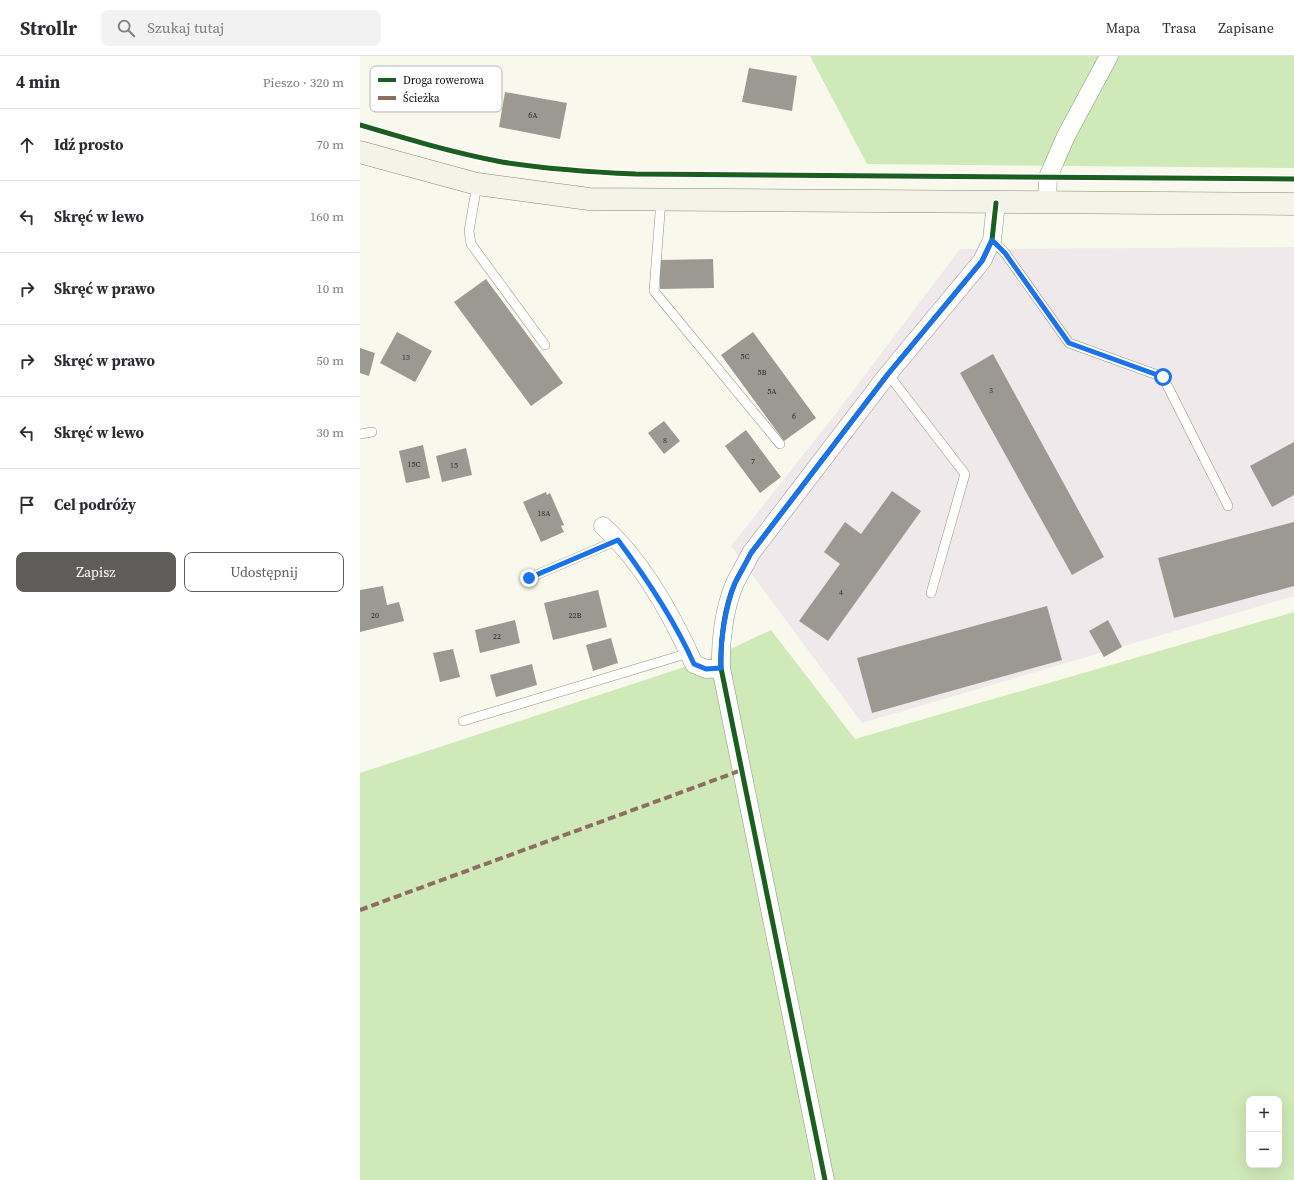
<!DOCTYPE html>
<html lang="pl">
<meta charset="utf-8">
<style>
:root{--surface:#fff;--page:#f2f2f3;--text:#2b2b33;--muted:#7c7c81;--line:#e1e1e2;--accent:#5e5d59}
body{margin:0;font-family:"Source Serif 4",serif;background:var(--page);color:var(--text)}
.controls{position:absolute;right:12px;bottom:12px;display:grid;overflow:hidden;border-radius:8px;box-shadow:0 4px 16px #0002}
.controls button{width:36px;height:36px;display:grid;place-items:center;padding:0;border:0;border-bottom:1px solid var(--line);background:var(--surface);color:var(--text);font:20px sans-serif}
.stop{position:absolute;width:12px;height:12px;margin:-9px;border:3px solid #1a73e8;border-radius:50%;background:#fff}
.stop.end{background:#1a73e8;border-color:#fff;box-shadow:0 1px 4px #0008}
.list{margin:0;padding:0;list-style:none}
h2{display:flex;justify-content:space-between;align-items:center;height:52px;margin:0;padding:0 16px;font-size:17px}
h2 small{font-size:13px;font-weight:400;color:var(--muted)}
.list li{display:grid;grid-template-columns:26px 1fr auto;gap:12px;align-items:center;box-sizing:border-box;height:72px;padding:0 16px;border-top:1px solid var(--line)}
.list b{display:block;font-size:15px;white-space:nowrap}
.list em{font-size:13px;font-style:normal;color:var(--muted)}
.actions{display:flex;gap:8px;padding:12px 16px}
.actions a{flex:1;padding:9px 0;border:1px solid var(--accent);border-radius:8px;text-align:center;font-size:14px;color:var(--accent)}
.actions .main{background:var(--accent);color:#fff}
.icon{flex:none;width:22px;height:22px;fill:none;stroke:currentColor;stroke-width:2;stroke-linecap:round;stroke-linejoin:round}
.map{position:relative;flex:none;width:934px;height:1124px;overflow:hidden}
header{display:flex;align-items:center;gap:24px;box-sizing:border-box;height:56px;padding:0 20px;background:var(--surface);border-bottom:1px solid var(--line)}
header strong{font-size:19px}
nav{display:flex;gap:22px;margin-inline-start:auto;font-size:14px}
.search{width:280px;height:36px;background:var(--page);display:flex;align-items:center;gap:10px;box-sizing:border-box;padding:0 14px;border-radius:8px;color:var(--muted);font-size:15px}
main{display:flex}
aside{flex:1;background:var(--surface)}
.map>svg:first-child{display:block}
.industrial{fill:#f0e9eb}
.forest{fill:#d0e9b8;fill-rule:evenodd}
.building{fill:#9c9993}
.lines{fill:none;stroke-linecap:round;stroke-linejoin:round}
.lane-casing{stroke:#92918c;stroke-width:10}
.street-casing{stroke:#92918c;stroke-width:19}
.secondary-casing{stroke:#888883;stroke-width:23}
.lane{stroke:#fefefc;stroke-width:9}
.street{stroke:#fefefc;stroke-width:18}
.secondary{stroke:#f4f3e7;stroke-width:22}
.quiet{stroke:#8d6e63;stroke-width:4;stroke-dasharray:8 4;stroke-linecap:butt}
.cycleway-casing{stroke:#fff;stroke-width:8}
.cycleway{stroke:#1b5e20;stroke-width:5}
.route{stroke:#1a73e8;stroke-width:5}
.labels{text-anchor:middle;stroke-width:4;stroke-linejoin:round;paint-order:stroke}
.number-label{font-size:8px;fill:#2e2e2c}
.key{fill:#fff;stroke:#b6b6b6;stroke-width:1}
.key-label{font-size:11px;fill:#0a0a0a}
</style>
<header>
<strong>Strollr</strong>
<div class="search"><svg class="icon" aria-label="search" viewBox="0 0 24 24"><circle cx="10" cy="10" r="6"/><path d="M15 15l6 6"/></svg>Szukaj tutaj</div>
<nav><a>Mapa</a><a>Trasa</a><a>Zapisane</a></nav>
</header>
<main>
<aside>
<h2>4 min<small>Pieszo · 320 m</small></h2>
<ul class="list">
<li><svg class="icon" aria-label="ahead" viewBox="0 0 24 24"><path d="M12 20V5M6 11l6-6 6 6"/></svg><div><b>Idź prosto</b></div><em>70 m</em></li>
<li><svg class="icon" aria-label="left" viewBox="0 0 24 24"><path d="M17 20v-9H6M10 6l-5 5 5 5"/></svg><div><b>Skręć w lewo</b></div><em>160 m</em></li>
<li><svg class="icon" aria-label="right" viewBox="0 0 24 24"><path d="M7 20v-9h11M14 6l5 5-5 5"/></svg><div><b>Skręć w prawo</b></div><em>10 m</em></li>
<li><svg class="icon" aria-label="right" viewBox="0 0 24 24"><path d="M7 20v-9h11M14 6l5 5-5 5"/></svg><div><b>Skręć w prawo</b></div><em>50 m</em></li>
<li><svg class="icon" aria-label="left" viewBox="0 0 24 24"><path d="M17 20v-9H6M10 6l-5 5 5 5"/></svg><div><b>Skręć w lewo</b></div><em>30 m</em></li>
<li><svg class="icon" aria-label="arrive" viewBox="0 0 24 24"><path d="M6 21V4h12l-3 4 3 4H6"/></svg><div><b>Cel podróży</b></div></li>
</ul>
<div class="actions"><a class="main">Zapisz</a><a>Udostępnij</a></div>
</aside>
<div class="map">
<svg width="934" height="1124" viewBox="0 0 934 1124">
<rect width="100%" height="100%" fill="#f9f8ed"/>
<path class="industrial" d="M934 191V540L502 667 371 490 477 356 600 193Z"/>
<path class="forest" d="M450 0H934V112L507 108Z
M934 556V1124H0V717L349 603 411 574 495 683ZM889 1043H919V1109H889Z"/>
<path class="building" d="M389 12 437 20 432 55 382 46Z
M145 36 207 47 200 83 139 71Z
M353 203 354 232 300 233V204Z
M126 223 203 327 171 350 94 246Z
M37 276 72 295 55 326 20 307Z
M393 276 456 362 424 385 361 299Z
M0 292 15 297 9 320 0 317Z
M633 298 744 501 712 519 600 317Z
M304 365 320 385 304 398 288 377Z
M386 374 421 421 400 437 365 390Z
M934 386V439L912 451 890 410Z
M63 389 70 422 46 427 39 395Z
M106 392 112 419 82 426 76 400Z
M532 435 561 455 468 585 439 565 480 508 464 496 485 466 501 478Z
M186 436 187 439 190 437 204 469 201 470 204 476 181 486 163 446Z
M934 466V530L814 562 798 502Z
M23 530 27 549 39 546 44 565 0 576V534Z
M238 534 247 571 193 584 184 547Z
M687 550 702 604 512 657 497 602Z
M155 564 160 587 120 597 115 574Z
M748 564 762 591 744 601 729 575Z
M251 582 258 607 233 615 226 589Z
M93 593 100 621 80 626 73 597Z
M172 608 177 629 136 641 130 619Z"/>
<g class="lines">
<g class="lane-casing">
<path id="lane" d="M117 128 109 175 111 188 185 289
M301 144 294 235 420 388
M632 184 645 197 709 287 803 321 868 450
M528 318 605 418 571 537
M0 378 12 376
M169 522 258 484
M103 665 329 597"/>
</g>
<g class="street-casing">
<path id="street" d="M687 147 688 121 706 80 749 0
M243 470C283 506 312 559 334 608L346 613 361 612
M465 1124 361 612C360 586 364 552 375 527 380 517 386 507 391 497L528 318 622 205 632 184 636 147"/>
</g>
<g class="secondary-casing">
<path id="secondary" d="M0 96 117 128 229 143 934 148"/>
</g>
<use href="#lane" class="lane"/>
<use href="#street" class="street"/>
<use href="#secondary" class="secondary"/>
<path class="quiet" d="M0 854 382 714"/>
<g class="cycleway-casing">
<path id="cycleway" d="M0 69C47 83 94 97 142 106 186 113 231 116 276 118L934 123
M465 1124 361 612C360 586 364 552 375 527 380 517 386 507 391 497L528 318 622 205 632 184 636 147"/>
</g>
<use href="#cycleway" class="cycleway"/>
</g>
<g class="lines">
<path class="route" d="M169 522 258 484C287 523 314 563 334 608L346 613 361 612C360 587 365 551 375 527 380 517 386 507 391 497L528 318 622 205 632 184 645 197 709 287 803 321"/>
</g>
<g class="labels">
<g class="number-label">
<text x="173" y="62">6A</text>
<text x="385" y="303">5C</text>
<text x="46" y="304">13</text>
<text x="402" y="319">5B</text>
<text x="631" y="337">3</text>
<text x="412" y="338">5A</text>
<text x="434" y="363">6</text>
<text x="305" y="387">8</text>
<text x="393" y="408">7</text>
<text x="54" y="411">15C</text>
<text x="94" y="412">15</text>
<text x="184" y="460">18A</text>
<text x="481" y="539">4</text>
<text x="15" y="562">20</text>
<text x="215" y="562">22B</text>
<text x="137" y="583">22</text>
</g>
</g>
<rect x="10" y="10" width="132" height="46" rx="6" class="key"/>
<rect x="18" y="22" width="18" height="4" fill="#1b5e20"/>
<rect x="18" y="40" width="18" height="4" fill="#8d6e63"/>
<g class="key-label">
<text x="43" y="28">Droga rowerowa</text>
<text x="43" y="46">Ścieżka</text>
</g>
</svg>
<div class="controls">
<button>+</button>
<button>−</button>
</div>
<div class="stop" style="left:803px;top:321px"></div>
<div class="stop end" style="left:169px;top:522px"></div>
</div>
</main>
